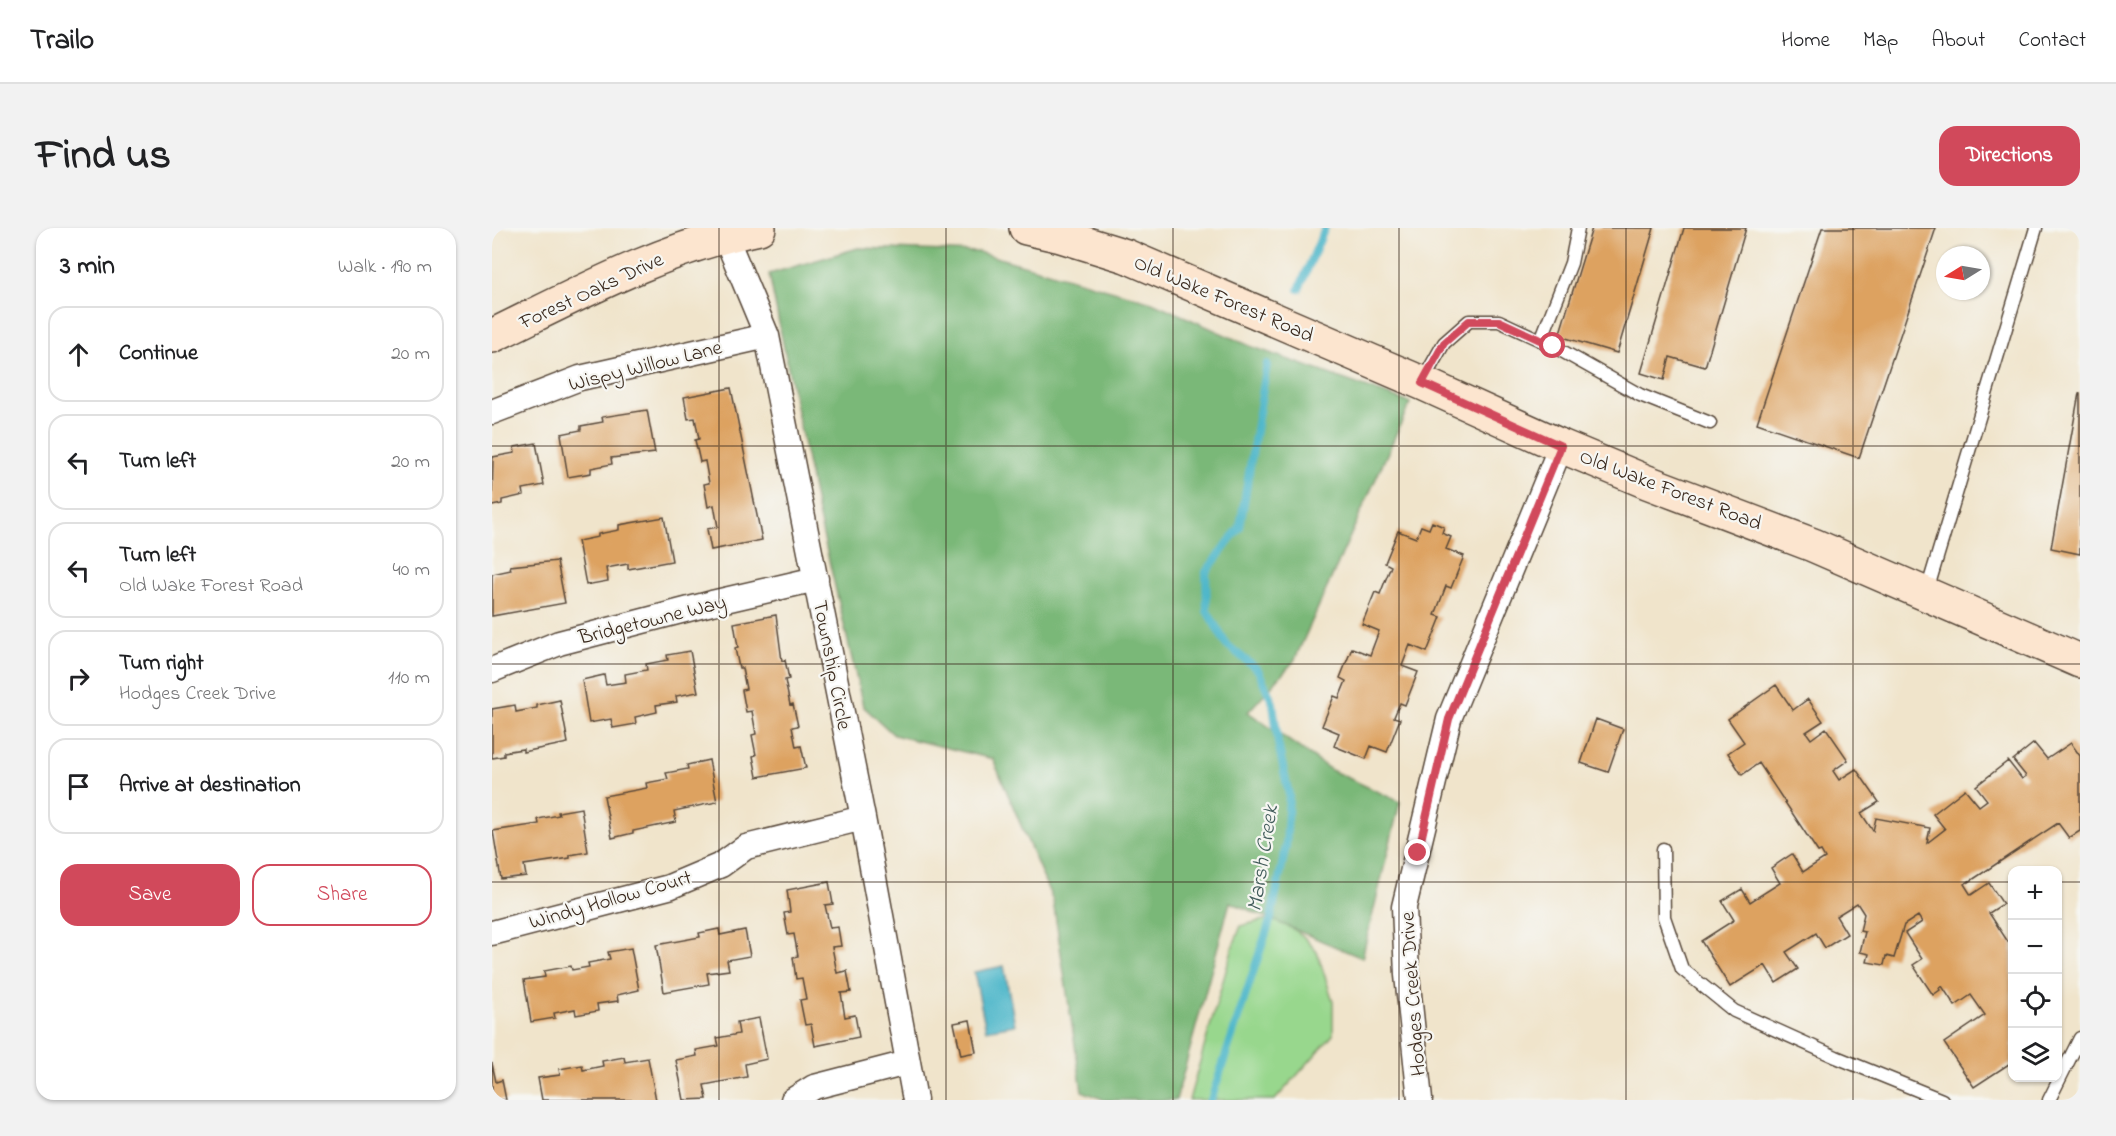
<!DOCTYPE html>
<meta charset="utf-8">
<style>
:root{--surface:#fff;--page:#f2f2f2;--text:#202124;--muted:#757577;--line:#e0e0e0;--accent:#d1495b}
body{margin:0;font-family:"Indie Flower",sans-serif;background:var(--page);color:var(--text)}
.controls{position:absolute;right:18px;bottom:18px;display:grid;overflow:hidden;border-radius:12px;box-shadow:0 2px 4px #0004}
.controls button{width:54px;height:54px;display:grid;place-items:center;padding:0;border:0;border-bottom:2px solid var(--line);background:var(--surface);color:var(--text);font:30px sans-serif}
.compass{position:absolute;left:1444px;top:18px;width:54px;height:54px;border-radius:50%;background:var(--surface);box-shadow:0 2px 4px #0004;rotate:259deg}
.stop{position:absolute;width:18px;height:18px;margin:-14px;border:4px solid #d1495b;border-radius:50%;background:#fff}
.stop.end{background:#d1495b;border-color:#fff;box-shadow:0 2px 6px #0008}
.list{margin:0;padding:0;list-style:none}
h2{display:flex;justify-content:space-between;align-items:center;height:78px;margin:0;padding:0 24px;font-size:26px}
h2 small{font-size:20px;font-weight:400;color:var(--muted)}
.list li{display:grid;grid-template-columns:39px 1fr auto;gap:18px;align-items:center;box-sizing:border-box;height:96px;margin:0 12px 12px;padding:0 12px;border:2px solid var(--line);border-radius:18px}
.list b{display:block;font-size:22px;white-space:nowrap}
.list p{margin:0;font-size:20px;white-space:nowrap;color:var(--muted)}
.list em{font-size:20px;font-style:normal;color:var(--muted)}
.actions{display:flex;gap:12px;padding:18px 24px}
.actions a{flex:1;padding:14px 0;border:2px solid var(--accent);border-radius:18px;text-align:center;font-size:21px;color:var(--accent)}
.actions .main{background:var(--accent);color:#fff}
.icon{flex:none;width:33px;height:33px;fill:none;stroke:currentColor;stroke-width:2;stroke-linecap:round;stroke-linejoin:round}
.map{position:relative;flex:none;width:1588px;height:872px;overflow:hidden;border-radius:18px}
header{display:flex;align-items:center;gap:36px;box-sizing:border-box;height:84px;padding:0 30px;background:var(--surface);border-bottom:2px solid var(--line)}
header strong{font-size:28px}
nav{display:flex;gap:33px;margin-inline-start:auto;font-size:21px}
.intro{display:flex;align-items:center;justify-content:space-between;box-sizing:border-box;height:144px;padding:0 36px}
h1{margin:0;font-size:42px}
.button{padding:15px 27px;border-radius:18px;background:var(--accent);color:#fff;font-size:21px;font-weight:700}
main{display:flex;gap:36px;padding:0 36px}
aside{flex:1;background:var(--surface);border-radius:18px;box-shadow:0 2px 4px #0004}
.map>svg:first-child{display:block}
.green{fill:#98d78d;stroke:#6a8056;stroke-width:1.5}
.forest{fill:#7ab878;stroke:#5a714b;stroke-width:1.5}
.water{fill:#4bb6c9;stroke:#437074;stroke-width:1.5}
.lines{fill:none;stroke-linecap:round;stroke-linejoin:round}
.stream{stroke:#4bb6c9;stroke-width:8}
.building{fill:#dda261}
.lane-casing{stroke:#564638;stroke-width:15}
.street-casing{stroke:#564638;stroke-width:27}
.secondary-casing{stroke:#564638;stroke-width:36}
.lane{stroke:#fff;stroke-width:12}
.street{stroke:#fff;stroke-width:24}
.secondary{stroke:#fce5cf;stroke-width:33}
.route{stroke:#d1495b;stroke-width:8}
.grid{fill:none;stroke:#3b2a1e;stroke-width:1.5;stroke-opacity:0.55}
.labels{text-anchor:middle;stroke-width:4.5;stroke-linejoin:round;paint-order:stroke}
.street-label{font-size:21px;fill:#3b2a1e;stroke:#f6f6f2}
.water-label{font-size:22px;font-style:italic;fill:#415b5a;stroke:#f6f6f2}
</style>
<header>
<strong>Trailo</strong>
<nav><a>Home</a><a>Map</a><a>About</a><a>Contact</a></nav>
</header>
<div class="intro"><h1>Find us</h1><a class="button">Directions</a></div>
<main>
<aside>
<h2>3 min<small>Walk · 190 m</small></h2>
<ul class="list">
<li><svg class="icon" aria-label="ahead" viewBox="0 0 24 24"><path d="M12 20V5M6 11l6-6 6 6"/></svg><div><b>Continue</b></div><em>20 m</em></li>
<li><svg class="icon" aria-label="left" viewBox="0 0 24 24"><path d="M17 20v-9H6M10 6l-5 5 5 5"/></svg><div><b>Turn left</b></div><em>20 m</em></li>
<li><svg class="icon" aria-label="left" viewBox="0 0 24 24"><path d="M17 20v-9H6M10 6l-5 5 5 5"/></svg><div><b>Turn left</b><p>Old Wake Forest Road</p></div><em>40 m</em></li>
<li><svg class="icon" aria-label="right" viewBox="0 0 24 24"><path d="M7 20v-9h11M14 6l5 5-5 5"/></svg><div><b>Turn right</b><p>Hodges Creek Drive</p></div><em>110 m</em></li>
<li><svg class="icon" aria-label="arrive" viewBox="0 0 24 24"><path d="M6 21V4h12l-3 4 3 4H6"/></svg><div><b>Arrive at destination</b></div></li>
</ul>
<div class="actions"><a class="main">Save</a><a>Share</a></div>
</aside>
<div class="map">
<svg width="1588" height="872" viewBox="0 0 1588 872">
<rect width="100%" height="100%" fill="#f6f6f2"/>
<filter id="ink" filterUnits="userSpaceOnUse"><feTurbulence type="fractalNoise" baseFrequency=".0167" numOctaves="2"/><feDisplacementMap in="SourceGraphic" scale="12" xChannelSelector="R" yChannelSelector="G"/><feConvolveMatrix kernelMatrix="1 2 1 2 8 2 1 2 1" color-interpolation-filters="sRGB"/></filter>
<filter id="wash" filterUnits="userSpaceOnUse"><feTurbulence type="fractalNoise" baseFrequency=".008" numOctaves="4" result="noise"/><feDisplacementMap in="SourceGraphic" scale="24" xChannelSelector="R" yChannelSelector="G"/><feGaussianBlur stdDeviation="1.35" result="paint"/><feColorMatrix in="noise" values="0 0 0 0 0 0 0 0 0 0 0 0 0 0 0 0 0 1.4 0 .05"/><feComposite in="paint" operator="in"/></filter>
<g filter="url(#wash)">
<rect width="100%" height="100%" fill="#f0e4cb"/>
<path class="green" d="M779 690 790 693 811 708 825 724 841 773V807L783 872H697L741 718 749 698Z"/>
<path class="forest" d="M366 20 486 24 660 74 758 118 918 175 802 433 756 484 839 542 908 574 870 730 738 674 684 872H613L590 863 561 673 501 531 402 507 371 478 324 277 277 46Z"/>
<path class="water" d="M512 738 523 797 494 802 482 744Z"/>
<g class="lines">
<path class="stream" d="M807 61 833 0
M719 872 779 690 794 618 797 567 786 515 781 475 766 442 734 416 715 383 714 344 748 299 775 136"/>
</g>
<g id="blocks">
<path class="building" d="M1100 0H1162L1125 125 1067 108Z
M1192 0H1254L1213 139 1178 129 1172 152 1149 145Z
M1330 0H1444L1367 230 1265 195Z
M239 160 270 312 219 322 215 301 226 299 222 277 216 279 212 256 217 255 213 233 208 234 203 212 207 211 203 190 196 191 192 169Z
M1587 165H1588V326L1559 320Z
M155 182 163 225 119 230 120 236 99 240V245L76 249 69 206 89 202V198L111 194 110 189Z
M44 215 52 257 31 261 32 267 10 272V276L0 278 1 229 23 225 22 219Z
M172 289 180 333 136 341V336L114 340 116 353 94 357 86 313 106 309V306L127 302V297Z
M940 294 952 299 950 305 959 309 954 321 972 328 959 360 954 358 943 387 949 389 935 424 918 417 910 438 926 444 913 477 908 475 902 489 908 491 895 524 879 518 874 531 842 518 847 505 830 498 842 468 847 470 854 453 848 450 860 420 878 427 887 403 870 396 883 364 888 366 899 338 893 335 906 303 924 310 929 298 937 301Z
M65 333 73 375 0 388V346L19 342 18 338Z
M284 387 290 433 293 432 297 451 293 452 298 477 301 476 306 498 300 499 304 519 309 518 314 540 265 549 261 528 264 527 260 507 264 506 260 483 254 484 250 462 254 461 250 440H247L243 420 246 419 242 395Z
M198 423 206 464 184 468 185 474 164 477 165 484 143 489 144 496 121 500 119 491 97 495 90 452 112 447 114 457 134 454 133 446 155 442 154 436 176 432 175 427Z
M1284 457 1301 482 1316 471 1331 493 1314 504 1319 511 1334 500 1356 532 1341 543 1347 552 1364 541 1387 574 1369 585 1381 603 1384 590 1438 600 1435 615 1453 601 1441 586 1473 561 1487 578 1495 572 1484 558 1516 533 1530 551 1534 548 1521 532 1542 515 1555 531 1579 515 1588 528V603L1577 610 1566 595 1477 654V653L1472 656 1479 667 1497 655 1511 676 1497 685 1516 714 1520 711V834L1482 859 1452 815 1493 787 1479 767 1463 778 1450 758 1447 760 1448 762 1441 767 1421 737 1430 731 1413 705 1430 694 1426 688 1412 697 1402 730 1394 728 1392 737 1375 734 1377 726 1368 724 1373 704 1368 703 1372 686 1365 675 1344 688 1355 706 1333 720 1324 705 1294 724 1306 741 1284 755 1273 737 1238 759 1209 713 1242 692 1230 673 1250 661 1258 674 1288 655 1279 640 1300 626 1311 644 1333 630 1329 623 1326 624 1267 535 1250 547 1236 525 1252 514 1236 491Z
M68 472 76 515 31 524V521L12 524V528L0 530V481L23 477 24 484 45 480V477Z
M1104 491 1131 501 1116 544 1089 535Z
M217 532 225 574 182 583 184 594 141 603V605L120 610 112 568 155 560 154 555 176 551 174 545 196 541 195 537Z
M89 580 96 624 78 627V630L32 637 34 648 9 651 1 603 47 596 46 591 67 587 66 584Z
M337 654 341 676 333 677 338 700 346 699 349 718 340 719 345 745 355 743 359 764 349 765 353 789 363 787 367 809 323 818 319 796 313 797 308 772 314 771 310 750 304 751 301 729 306 728 302 706 296 707 292 685 298 684 295 662Z
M227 701 228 707 253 702 258 728 235 732 237 742 215 745 217 756 172 764 164 717 208 709 207 705Z
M139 720 147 762 125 767 126 773 105 776 106 783 84 787 83 781 62 785 63 790 39 794 32 752 53 749 52 743 79 738 80 742 97 739 96 735 118 731 116 724Z
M267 790 275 831 253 836 255 849 212 857 215 871 192 872 184 832 205 828 204 822 227 818 225 810 247 806 245 794Z
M478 792 484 824 469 827 462 795Z
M132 829 133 834 156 830 164 872H50L46 850 68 847 67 841 90 837 91 842 111 838 110 833Z
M0 835 4 854 10 852 14 872H0Z"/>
</g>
</g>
<g filter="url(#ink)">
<use href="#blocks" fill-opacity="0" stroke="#564638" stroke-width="1.5"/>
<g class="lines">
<g class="lane-casing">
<path id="lane" d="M1049 112 1079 35 1086 0
M930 154 952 115 977 93H1007L1061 118 1148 167 1218 195
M1434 366 1544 0
M1171 621 1172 689 1190 741 1242 783 1344 829 1450 872
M1557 872 1588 810"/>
</g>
<g class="street-casing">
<path id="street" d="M230 0 275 108 371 590 423 872
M0 184 88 150 275 108
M0 442 67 415 220 375 324 351
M0 705 177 659 229 637 254 619 371 590
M301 872 322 859 415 835
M928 872 915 747 912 679 957 491 1069 218"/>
</g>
<g class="secondary-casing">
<path id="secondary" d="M534 0 569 8 634 28 930 155 1069 218 1155 254 1321 317 1588 433
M0 108C86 66 172 19 267 0"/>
</g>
<use href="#lane" class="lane"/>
<use href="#street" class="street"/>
<use href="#secondary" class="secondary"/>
</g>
</g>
<g class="lines" filter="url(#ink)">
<path class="route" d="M926 625 957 491 1069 218 930 155 952 115 977 93H1007L1061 118"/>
</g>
<path class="grid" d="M227 0V872M454 0V872M681 0V872M907 0V872M1134 0V872M1361 0V872M0 218H1588M0 436H1588M0 654H1520M1566 654H1588"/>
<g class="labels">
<g class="street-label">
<text transform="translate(99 62) rotate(-25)" y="7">Forest Oaks Drive</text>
<text transform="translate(732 70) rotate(23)" y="7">Old Wake Forest Road</text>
<text transform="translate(153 137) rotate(-14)" y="7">Wispy Willow Lane</text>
<text transform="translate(1179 261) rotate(21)" y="7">Old Wake Forest Road</text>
<text transform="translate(160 391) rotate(-14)" y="7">Bridgetowne Way</text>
<text transform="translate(341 437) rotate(79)" y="7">Township Circle</text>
<text transform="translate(118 671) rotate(-16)" y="7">Windy Hollow Court</text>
<text transform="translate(920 766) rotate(-94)" y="7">Hodges Creek Drive</text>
</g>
<g class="water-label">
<text transform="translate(769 630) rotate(-81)" y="8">Marsh Creek</text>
</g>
</g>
</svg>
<div class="controls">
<button>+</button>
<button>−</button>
<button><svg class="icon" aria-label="locate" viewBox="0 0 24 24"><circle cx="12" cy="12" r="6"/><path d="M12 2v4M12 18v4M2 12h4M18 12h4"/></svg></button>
<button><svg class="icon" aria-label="layers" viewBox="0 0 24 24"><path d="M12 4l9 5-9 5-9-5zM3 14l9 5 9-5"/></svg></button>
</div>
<svg class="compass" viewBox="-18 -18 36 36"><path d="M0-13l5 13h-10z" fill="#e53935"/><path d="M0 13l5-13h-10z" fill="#757577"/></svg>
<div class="stop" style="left:1061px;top:118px"></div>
<div class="stop end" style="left:926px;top:625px"></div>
</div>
</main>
